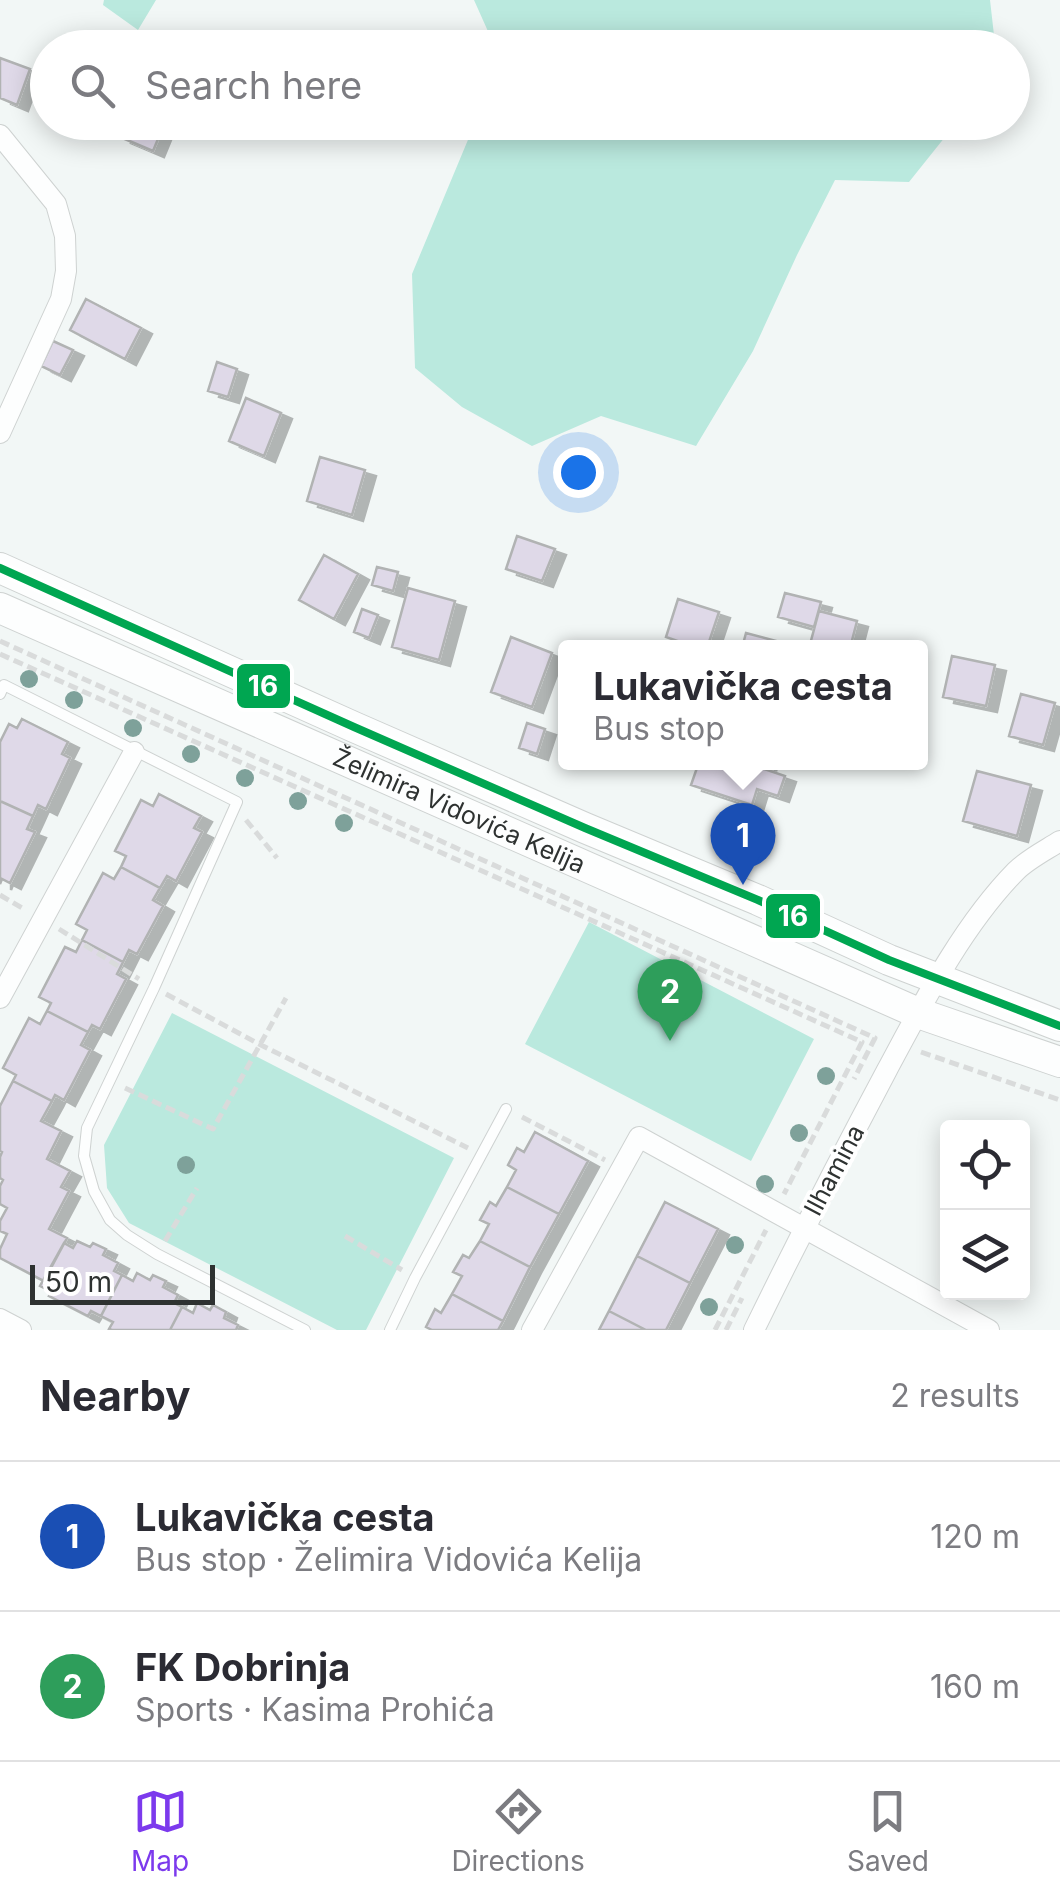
<!DOCTYPE html>
<meta charset="utf-8">
<style>
:root{--surface:#fff;--page:#f2f2f3;--text:#2b2b33;--muted:#7c7c81;--line:#e1e1e2;--accent:#7c3aed}
body{margin:0;font-family:Inter,sans-serif;background:var(--page);color:var(--text)}
.controls{position:absolute;right:30px;bottom:30px;display:grid;overflow:hidden;border-radius:10px;box-shadow:0 5px 25px #0003}
.controls button{width:90px;height:90px;display:grid;place-items:center;padding:0;border:0;border-bottom:2px solid var(--line);background:var(--surface);color:var(--text);font:50px sans-serif}
.scale{position:absolute;left:30px;bottom:25px;width:185px;box-sizing:border-box;padding-left:10px;border:5px solid #2e3231;border-top:0;font-size:28px;line-height:35px;white-space:nowrap;color:#2e3231;-webkit-text-stroke:8px #fff;paint-order:stroke}
.you{position:absolute;left:578px;top:472px;width:35px;height:35px;margin:-25px;border:8px solid #fff;border-radius:50%;background:#1a73e8;box-shadow:0 0 0 15px #1a73e833}
.badge{display:grid;place-items:center;width:65px;height:65px;border-radius:50%;background:var(--accent);color:#fff;font-size:32px;font-weight:700}
.pin{position:absolute;translate:-50% -82px;filter:drop-shadow(0 2px 5px #0008)}
.pin::after{content:'';position:absolute;top:52px;width:35px;height:30px;background:inherit;clip-path:polygon(0 0,100% 0,50% 100%)}
.popup{position:absolute;left:558px;top:640px;width:370px;height:130px;box-sizing:border-box;display:grid;place-content:center;border-radius:10px;background:var(--surface);filter:drop-shadow(0 2px 8px #0005);font-size:32px;white-space:nowrap;color:var(--muted)}
.popup b{font-size:38px;color:var(--text)}
.popup::after{content:'';position:absolute;left:50%;top:100%;margin-left:-20px;border:20px solid transparent;border-top-color:var(--surface)}
.list{margin:0;padding:0;list-style:none}
h2{display:flex;justify-content:space-between;align-items:center;height:130px;margin:0;padding:0 40px;font-size:42px}
h2 small{font-size:32px;font-weight:400;color:var(--muted)}
.list li{display:grid;grid-template-columns:65px 1fr auto;gap:30px;align-items:center;box-sizing:border-box;height:150px;padding:0 40px;border-top:2px solid var(--line)}
.list b{display:block;font-size:38px;white-space:nowrap}
.list p{margin:0;font-size:32px;white-space:nowrap;color:var(--muted)}
.list em{font-size:32px;font-style:normal;color:var(--muted)}
.icon{flex:none;width:55px;height:55px;fill:none;stroke:currentColor;stroke-width:2;stroke-linecap:round;stroke-linejoin:round}
.map{position:relative;flex:none;width:1060px;height:1330px;overflow:hidden}
.search{position:absolute;background:var(--surface);box-shadow:0 5px 25px #0003;left:30px;right:30px;top:30px;height:110px;display:flex;align-items:center;gap:25px;box-sizing:border-box;padding:0 35px;border-radius:55px;color:var(--muted);font-size:38px}
.sheet{height:430px;background:var(--surface)}
nav{display:flex;justify-content:space-around;align-items:center;box-sizing:border-box;height:140px;border-top:2px solid var(--line);background:var(--surface);font-size:28px;color:var(--muted)}
nav a{display:grid;justify-items:center;gap:5px}
nav .on{color:var(--accent)}
.map>svg:first-child{display:block}
.green{fill:#bae9de}
.building{fill:#dfd9e8;stroke:#b1b3b3;stroke-width:2.5;filter:url(#shadow)}
.lines{fill:none;stroke-linecap:round;stroke-linejoin:round}
.lane-casing{stroke:#ced2d1;stroke-width:12}
.street-casing{stroke:#ced2d1;stroke-width:22}
.secondary-casing{stroke:#ced2d1;stroke-width:32}
.path{stroke:#d9dbdb;stroke-width:5;stroke-dasharray:10 5;stroke-linecap:butt}
.lane{stroke:#fdfefe;stroke-width:10}
.street{stroke:#fdfefe;stroke-width:20}
.secondary{stroke:#fdfefe;stroke-width:30}
.bus-1-casing{stroke:#fff;stroke-width:15}
.bus-1{stroke:#00a651;stroke-width:8}
.tree{fill:#7ea19a}
.labels{text-anchor:middle;stroke-width:8;stroke-linejoin:round;paint-order:stroke}
.street-label{font-size:25px;fill:#2e3231;stroke:#fff}
.line-badge{stroke:#fff;stroke-width:4}
.badge-label{font-size:28px;text-anchor:middle;font-weight:bold;fill:#fff}
</style>
<div class="map">
<svg width="1060" height="1330" viewBox="0 0 1060 1330">
<defs>
<filter id="shadow"><feDropShadow dx="11" dy="6" stdDeviation="0" flood-color="#0004"/></filter>
</defs>
<rect width="100%" height="100%" fill="#f2f7f6"/>
<path class="green" d="M104 0H156L138 30 103 5Z
M474 0H990L995 44 994 48 495 47Z
M475 123V122L955 123 949 132 909 182 835 180 797 255 753 351 696 446 601 416 532 446 462 407 415 368 412 274Z
M589 922 814 1039 751 1161 525 1044Z
M172 1013 454 1158 366 1330H337L129 1223 107 1188 104 1145Z"/>
<path class="building" d="M0 58 30 69 17 105 0 98Z
M126 122H165L153 151 120 137Z
M86 299 141 328 125 359 70 330Z
M53 341 73 350 60 375 41 366Z
M217 362 237 369 228 397 208 391Z
M246 398 281 413 264 456 229 441Z
M320 457 365 470 352 515 307 501Z
M517 536 555 549 542 581 506 569Z
M324 555 358 574 334 619 299 600Z
M377 567 398 572 393 591 372 585Z
M408 588 455 601 439 660 392 647Z
M785 593 821 602 814 627 778 617Z
M678 599 719 612 707 648H697L666 637Z
M362 609 378 615 369 638 354 632Z
M819 611 857 621 850 648H809Z
M746 633 787 644 786 648H742Z
M511 637 552 653 532 707 491 692Z
M952 656 995 665 986 706 943 697Z
M1021 694 1055 703 1043 745 1009 736Z
M22 719 68 742 62 754 70 758 46 809 38 805 33 816 0 801V742L9 724 17 728Z
M527 723 545 729 537 754 519 748Z
M699 762H766L764 769 785 776 778 796 757 789 752 805 691 785Z
M977 771 1031 785 1017 836 963 821Z
M159 794 201 816 194 828 202 832 176 881 167 876 160 888 121 867 126 856 115 851 141 800 153 806Z
M0 801 33 816 27 829 35 832 10 883 2 879 0 884Z
M121 867 160 888 153 900 163 906 137 954 129 950 123 962 82 940 87 930 76 924 103 873 114 879Z
M82 940 123 962 117 974 126 979 100 1029 92 1025 88 1032 47 1011 51 1003 39 997 65 947 76 952Z
M47 1011 88 1032 81 1045 90 1050 64 1100 55 1095 52 1101 13 1081 16 1075 3 1068 29 1018 40 1024Z
M13 1081 52 1101 41 1121 61 1131 47 1159 70 1171 61 1187 69 1191 49 1229 67 1238 44 1281 0 1258V1249L7 1234 0 1231V1221L7 1208 0 1204V1186L3 1180 0 1178V1157L2 1152 0 1151V1106Z
M535 1132 588 1161 559 1214 507 1187 516 1170 508 1165 517 1148 524 1152Z
M507 1187 559 1214 530 1267 480 1241 489 1224 480 1220 490 1202 496 1206Z
M665 1202 718 1229 690 1283 637 1256Z
M77 1241 90 1247 93 1243 106 1249 103 1255 118 1263 114 1271 122 1275 101 1316 91 1311 88 1316 49 1296 52 1292 40 1286 64 1243 73 1248Z
M480 1241 530 1267 503 1321 452 1294 462 1276 453 1272 463 1255 469 1258Z
M637 1256 690 1283 666 1330H646L609 1311Z
M137 1273 150 1280 153 1275 166 1281 163 1287 178 1295 174 1303 182 1307 170 1330H112L109 1329 113 1322 101 1316 122 1275 133 1281Z
M452 1294 503 1321 498 1330H432L426 1327 435 1309 441 1313Z
M197 1303 210 1310 213 1305 226 1312 224 1318 238 1325 236 1330H170L182 1307 193 1313Z
M609 1311 646 1330H599Z"/>
<g class="lines">
<g class="lane-casing">
<path id="lane" d="M0 694 4 685 237 802 154 988 87 1128 84 1156 94 1191 110 1220 127 1235 157 1254 305 1330
M390 1330 415 1278 506 1109"/>
</g>
<g class="street-casing">
<path id="street" d="M0 135 56 204 65 236 66 271 61 299 0 433
M0 998 134 752
M0 1319 21 1330
M532 1330 639 1137 989 1330
M754 1330C797 1242 841 1156 887 1070 923 1003 962 926 1016 871 1028 859 1046 850 1060 841"/>
</g>
<g class="secondary-casing">
<g id="secondary">
<path d="M0 568 354 727 585 828 758 900 889 960 1060 1026"/>
<path id="s1" d="M0 608 918 1013 1060 1062"/>
</g>
</g>
<path class="path" d="M0 641 875 1038 854 1079
M0 654 862 1042 784 1194
M246 820 277 858
M0 895 24 909
M59 929 139 979
M166 994 259 1044 468 1148
M921 1052 1060 1100
M125 1088 213 1129 286 998
M522 1117 605 1160
M345 1236 402 1270
M165 1241 197 1188
M715 1330 766 1230
M726 1330 742 1298"/>
<use href="#lane" class="lane"/>
<use href="#street" class="street"/>
<use href="#secondary" class="secondary"/>
<g class="bus-1-casing">
<path id="bus-1" d="M0 568 354 727 585 828 758 900 889 960 1060 1026"/>
</g>
<use href="#bus-1" class="bus-1"/>
</g>
<g class="tree">
<circle cx="29" cy="679" r="9"/>
<circle cx="74" cy="700" r="9"/>
<circle cx="133" cy="728" r="9"/>
<circle cx="191" cy="754" r="9"/>
<circle cx="245" cy="778" r="9"/>
<circle cx="298" cy="801" r="9"/>
<circle cx="344" cy="823" r="9"/>
<circle cx="826" cy="1076" r="9"/>
<circle cx="799" cy="1133" r="9"/>
<circle cx="186" cy="1165" r="9"/>
<circle cx="765" cy="1184" r="9"/>
<circle cx="735" cy="1245" r="9"/>
<circle cx="709" cy="1307" r="9"/>
</g>
<g class="labels">
<g class="street-label">
<text dy="9" stroke="none"><textPath href="#s1" startOffset="502">Želimira Vidovića Kelija</textPath></text>
<text transform="translate(834 1170) rotate(-62)" y="9">Ilhamina</text>
</g>
</g>
<g class="line-badge">
<rect x="235" y="662" width="57" height="48" rx="10" fill="#00a651"/>
<rect x="764" y="892" width="58" height="48" rx="10" fill="#00a651"/>
</g>
<g class="badge-label">
<text x="263" y="696">16</text>
<text x="793" y="926">16</text>
</g>
</svg>
<div class="controls">
<button><svg class="icon" aria-label="locate" viewBox="0 0 24 24"><circle cx="12" cy="12" r="6"/><path d="M12 2v4M12 18v4M2 12h4M18 12h4"/></svg></button>
<button><svg class="icon" aria-label="layers" viewBox="0 0 24 24"><path d="M12 4l9 5-9 5-9-5zM3 14l9 5 9-5"/></svg></button>
</div>
<div class="scale">50 m</div>
<div class="you"></div>
<div class="pin badge" style="left:743px;top:885px;background:#1a4fb4">1</div>
<div class="popup"><b>Lukavička cesta</b>Bus stop</div>
<div class="pin badge" style="left:670px;top:1041px;background:#2e9e5b">2</div>
<div class="search"><svg class="icon" aria-label="search" viewBox="0 0 24 24"><circle cx="10" cy="10" r="6"/><path d="M15 15l6 6"/></svg>Search here</div>
</div>
<section class="sheet">
<h2>Nearby<small>2 results</small></h2>
<ul class="list">
<li><span class="badge" style="background:#1a4fb4">1</span><div><b>Lukavička cesta</b><p>Bus stop · Želimira Vidovića Kelija</p></div><em>120 m</em></li>
<li><span class="badge" style="background:#2e9e5b">2</span><div><b>FK Dobrinja</b><p>Sports · Kasima Prohića</p></div><em>160 m</em></li>
</ul>
</section>
<nav>
<a class="on"><svg class="icon" aria-label="map" viewBox="0 0 24 24"><path d="M3 6l6-2 6 2 6-2v14l-6 2-6-2-6 2zM9 4v14M15 6v14"/></svg>Map</a>
<a><svg class="icon" aria-label="directions" viewBox="0 0 24 24"><path d="M12 3l9 9-9 9-9-9zM9 14v-3h6M13 9l2 2-2 2"/></svg>Directions</a>
<a><svg class="icon" aria-label="saved" viewBox="0 0 24 24"><path d="M7 4h10v16l-5-4-5 4z"/></svg>Saved</a>
</nav>
